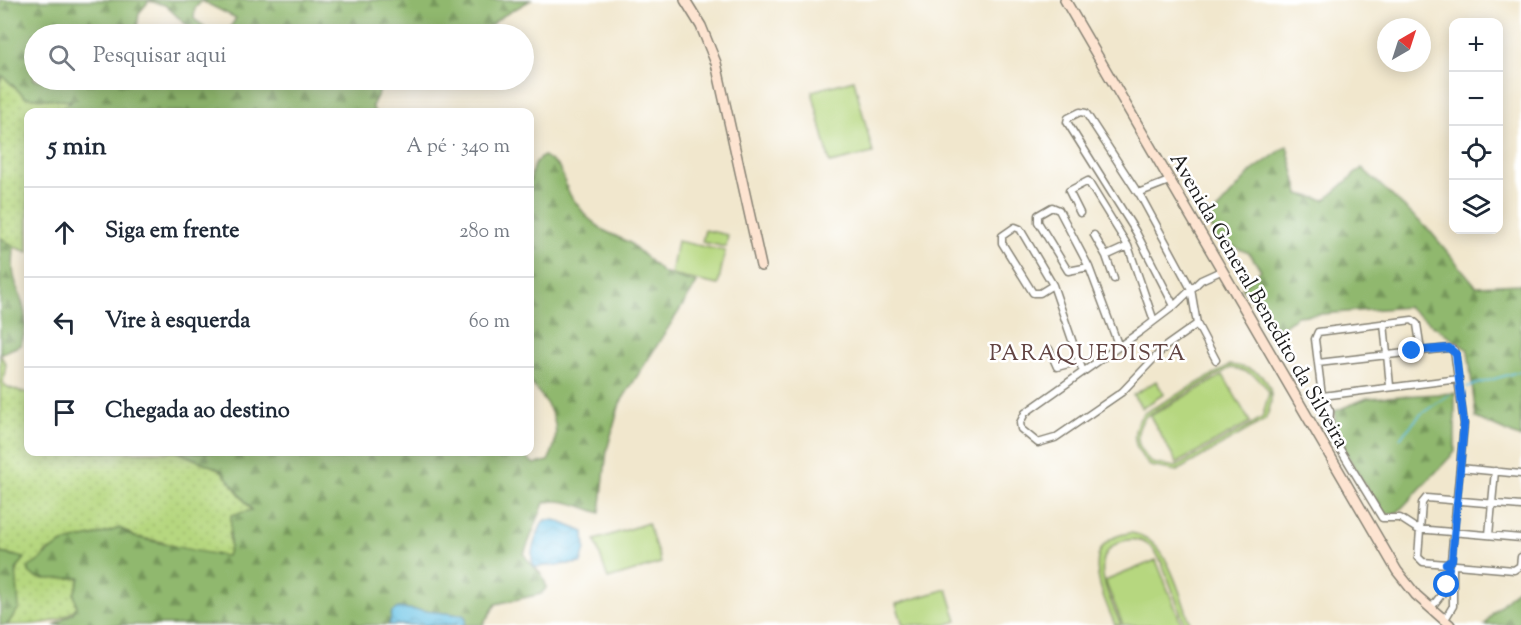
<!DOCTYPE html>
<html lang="pt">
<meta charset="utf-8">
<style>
:root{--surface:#fff;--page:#f6f6f7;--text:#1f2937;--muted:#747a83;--line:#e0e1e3}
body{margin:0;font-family:"Sorts Mill Goudy",serif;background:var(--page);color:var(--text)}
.controls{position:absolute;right:18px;top:18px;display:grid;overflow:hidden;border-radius:12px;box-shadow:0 3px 15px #0003}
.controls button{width:54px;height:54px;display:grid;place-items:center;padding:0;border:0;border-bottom:2px solid var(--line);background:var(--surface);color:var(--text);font:30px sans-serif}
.compass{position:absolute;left:1377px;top:18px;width:54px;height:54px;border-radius:50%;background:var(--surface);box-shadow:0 3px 15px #0003;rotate:39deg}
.stop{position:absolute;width:18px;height:18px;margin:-14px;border:4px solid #1a73e8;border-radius:50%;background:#fff}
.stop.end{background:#1a73e8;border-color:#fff;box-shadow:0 2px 6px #0008}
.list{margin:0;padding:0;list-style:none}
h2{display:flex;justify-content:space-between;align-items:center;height:78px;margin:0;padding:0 24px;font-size:26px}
h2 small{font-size:20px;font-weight:400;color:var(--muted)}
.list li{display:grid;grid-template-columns:39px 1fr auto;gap:18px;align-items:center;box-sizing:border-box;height:90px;padding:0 24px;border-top:2px solid var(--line)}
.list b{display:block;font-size:22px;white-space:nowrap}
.list em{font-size:20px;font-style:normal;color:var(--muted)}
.icon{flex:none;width:33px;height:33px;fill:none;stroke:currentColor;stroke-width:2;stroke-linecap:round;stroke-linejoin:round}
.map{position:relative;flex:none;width:1521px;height:625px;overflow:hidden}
.search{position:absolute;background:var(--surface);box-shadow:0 3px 15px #0003;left:24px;top:24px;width:510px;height:66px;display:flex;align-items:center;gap:15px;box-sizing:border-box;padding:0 21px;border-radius:33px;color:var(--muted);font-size:22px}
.panel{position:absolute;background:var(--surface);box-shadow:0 3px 15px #0003;left:24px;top:108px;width:510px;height:348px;border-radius:12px}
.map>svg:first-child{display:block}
.grass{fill:url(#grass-dots);stroke:#697a4e;stroke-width:1.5}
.forest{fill:url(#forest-firs);stroke:#566a45;stroke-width:1.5}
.pitch{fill:#b6d77f;stroke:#697a4e;stroke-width:1.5;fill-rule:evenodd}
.water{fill:url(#water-waves);stroke:#426f80;stroke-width:1.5}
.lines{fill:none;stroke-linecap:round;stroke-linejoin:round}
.stream{stroke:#67c2e5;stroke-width:1.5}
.street-casing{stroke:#868274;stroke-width:9}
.secondary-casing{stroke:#868274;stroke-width:12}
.street{stroke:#fff;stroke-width:6}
.secondary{stroke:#fde4d1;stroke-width:9}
.route{stroke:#1a73e8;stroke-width:8}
.labels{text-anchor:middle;stroke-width:5;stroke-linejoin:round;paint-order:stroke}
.street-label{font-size:21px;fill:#1c1c1c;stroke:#fff}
.neighbourhood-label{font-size:22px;letter-spacing:1.5px;fill:#624442;stroke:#fff}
</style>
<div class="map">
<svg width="1521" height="625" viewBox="0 0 1521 625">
<defs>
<pattern id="grass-dots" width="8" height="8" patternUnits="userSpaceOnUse" patternTransform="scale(1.5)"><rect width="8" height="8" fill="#b6d77f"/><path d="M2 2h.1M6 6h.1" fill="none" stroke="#9cb86d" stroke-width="1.8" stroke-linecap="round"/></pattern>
<pattern id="forest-firs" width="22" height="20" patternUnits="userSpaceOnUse" patternTransform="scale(1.5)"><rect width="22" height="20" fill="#90b86e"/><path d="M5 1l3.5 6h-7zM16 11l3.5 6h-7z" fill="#75955a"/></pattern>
<pattern id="water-waves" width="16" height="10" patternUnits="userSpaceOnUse" patternTransform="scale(1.5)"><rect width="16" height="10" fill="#67c2e5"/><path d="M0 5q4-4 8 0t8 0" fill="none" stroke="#59a6c4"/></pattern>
</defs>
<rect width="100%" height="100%" fill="#fff"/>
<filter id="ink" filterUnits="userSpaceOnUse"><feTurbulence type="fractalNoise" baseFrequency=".0167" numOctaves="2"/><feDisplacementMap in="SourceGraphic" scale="12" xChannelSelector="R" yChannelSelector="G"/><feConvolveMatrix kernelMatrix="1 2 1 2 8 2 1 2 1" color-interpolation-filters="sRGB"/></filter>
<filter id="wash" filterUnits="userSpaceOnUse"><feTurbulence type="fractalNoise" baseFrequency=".008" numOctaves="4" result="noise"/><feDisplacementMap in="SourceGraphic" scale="24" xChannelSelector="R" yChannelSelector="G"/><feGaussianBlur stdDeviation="1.35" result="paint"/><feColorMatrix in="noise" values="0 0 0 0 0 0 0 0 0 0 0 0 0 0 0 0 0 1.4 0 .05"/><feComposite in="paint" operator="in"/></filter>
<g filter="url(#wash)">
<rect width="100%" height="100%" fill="#f1e7cd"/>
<path class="grass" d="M3 76 25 97 72 101 57 112H28V252L14 247 0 237V81Z
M0 355 6 364 3 383 9 388 28 393V452H178L221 470 252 511 229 534 230 547 227 557 186 551 163 542 135 537 124 530 92 536 47 551 36 565 35 577 80 578 74 594 77 606C63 625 32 625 7 625 16 608 12 578 20 564L13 555 0 553Z"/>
<path class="forest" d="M0 0H531L501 17 480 34H226L236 18 202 1 195 8 194 19 205 27 196 34 165 5 149 1 139 13 136 34H34V80H381L382 86 372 106 375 112H57L71 101 25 97 3 76 0 81Z
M1287 146 1299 194 1325 200 1362 168 1430 231 1476 286 1521 284V438L1476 418 1468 350 1407 307 1297 316 1273 334 1257 305 1242 288 1261 270 1249 253 1217 240 1207 221 1252 171Z
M544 156 559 167 570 195 587 217 603 230 630 243 663 273 697 283 620 403 607 450 600 513C584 508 560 496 544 503L524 554C530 567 546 573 546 588L541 594 496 604 483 625H55L73 613 77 606 74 594 80 578 45 579 35 577 29 572 28 567C41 563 47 550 63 543 82 537 101 536 119 528 126 530 129 536 135 537 166 544 195 552 227 556L230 547 231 515 252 510 221 470 178 452H520L534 464 548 461C565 429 552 407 530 382V184C532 172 531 162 544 156Z
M0 237 14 247C14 256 12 267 14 276 21 305 32 314 21 345L0 354Z
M1455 393V452L1397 513 1382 514 1335 434V411L1367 398Z
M0 553 25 558 16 570 19 608 7 625H0Z
M1521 585V625H1485L1492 614Z"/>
<path class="pitch" d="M854 80 873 153 830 163 812 91Z
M705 230 728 235 726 247 702 242Z
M677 241 725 251 718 285 671 275Z
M1230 365C1264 368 1281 387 1265 420L1177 471 1150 466C1134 450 1128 432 1144 413ZM1230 368C1247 370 1261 376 1269 393L1262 418 1176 467 1152 463C1137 449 1132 433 1146 416Z
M1223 375 1250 422 1177 463 1150 416Z
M1156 381 1164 394 1142 408 1133 395Z
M648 523 661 563 608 579 595 540Z
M1130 533C1168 536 1179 594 1191 625H1185C1178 608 1164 560 1153 549 1145 541 1134 537 1123 541 1084 554 1111 601 1121 625H1115C1102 594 1076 540 1130 533Z
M1156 560 1182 625H1123L1105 581Z
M947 589 957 621 945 625H903L896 604Z"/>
<path class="water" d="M545 520H555L584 532 585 549 581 563 535 567C526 556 538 535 542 523Z
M398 608 463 615 466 618 465 625H389L392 612Z"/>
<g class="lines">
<path class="stream" d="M1467 387 1521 371
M1400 438 1421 414 1450 394"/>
</g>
</g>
<g filter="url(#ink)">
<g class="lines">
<g class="street-casing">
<path id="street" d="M1169 181 1138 193 1086 113 1080 112 1068 118 1067 122 1136 232 1174 306
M1139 193 1191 289 1197 324 1216 360
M1080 213 1069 191 1088 181 1128 246 1154 321
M1094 235 1106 256 1114 279
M1106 256 1128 246
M1089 267 1068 271 1038 222V215L1052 207 1059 210 1089 267 1119 347
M1053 285 1040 293H1033L1002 243V236L1015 227 1020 229 1053 285 1083 372
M1384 323 1390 386
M1197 324 1166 346 1122 392 1055 438 1038 443 1021 429 1020 423 1025 413 1141 331 1174 306 1201 280 1223 270
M1049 349 1057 367 1080 361
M1421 350 1417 324 1412 320 1318 332 1315 339 1322 396 1330 411 1329 426 1334 439 1382 518H1400L1417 529 1521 538
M1318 363 1449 348 1454 350 1464 424 1451 560
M1322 396 1459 379
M1460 468 1521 474
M1489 535 1495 471
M1446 564 1423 562 1418 557 1422 503 1426 498 1521 506
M1456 565 1514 570 1520 566 1521 557
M1431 608 1445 590 1449 568
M1440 617 1447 616 1453 606V569"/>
</g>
<g class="secondary-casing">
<path id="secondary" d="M685 0 701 26 716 63 761 266
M1065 0 1397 571 1416 595 1450 625"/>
</g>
<use href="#street" class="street"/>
<use href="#secondary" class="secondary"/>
</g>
</g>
<g class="lines" filter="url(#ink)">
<path class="route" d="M1412 351 1449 348 1456 354 1464 424 1452 560 1446 564 1449 568 1447 585"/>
</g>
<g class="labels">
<g class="street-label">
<text transform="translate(1260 300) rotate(60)" y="7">Avenida General Benedito da Silveira</text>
</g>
<g class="neighbourhood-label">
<text x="1088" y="360">PARAQUEDISTA</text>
</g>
</g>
</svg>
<div class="controls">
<button>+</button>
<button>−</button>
<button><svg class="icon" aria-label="locate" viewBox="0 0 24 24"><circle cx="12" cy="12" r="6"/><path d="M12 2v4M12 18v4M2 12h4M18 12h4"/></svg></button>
<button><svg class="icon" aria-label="layers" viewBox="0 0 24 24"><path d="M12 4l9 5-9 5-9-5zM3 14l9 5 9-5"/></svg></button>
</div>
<svg class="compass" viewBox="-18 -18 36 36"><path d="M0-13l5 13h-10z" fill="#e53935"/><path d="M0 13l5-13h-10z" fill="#747a83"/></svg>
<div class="stop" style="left:1447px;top:585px"></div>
<div class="stop end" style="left:1412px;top:351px"></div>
<div class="search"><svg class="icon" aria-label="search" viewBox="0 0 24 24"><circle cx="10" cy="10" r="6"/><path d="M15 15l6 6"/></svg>Pesquisar aqui</div>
<section class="panel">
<h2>5 min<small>A pé · 340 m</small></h2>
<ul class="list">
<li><svg class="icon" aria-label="ahead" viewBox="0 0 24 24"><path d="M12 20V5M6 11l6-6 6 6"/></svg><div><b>Siga em frente</b></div><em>280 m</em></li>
<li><svg class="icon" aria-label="left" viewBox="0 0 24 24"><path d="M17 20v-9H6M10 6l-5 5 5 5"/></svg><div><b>Vire à esquerda</b></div><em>60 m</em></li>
<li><svg class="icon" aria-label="arrive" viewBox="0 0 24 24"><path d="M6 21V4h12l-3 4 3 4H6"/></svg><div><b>Chegada ao destino</b></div></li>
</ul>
</section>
</div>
